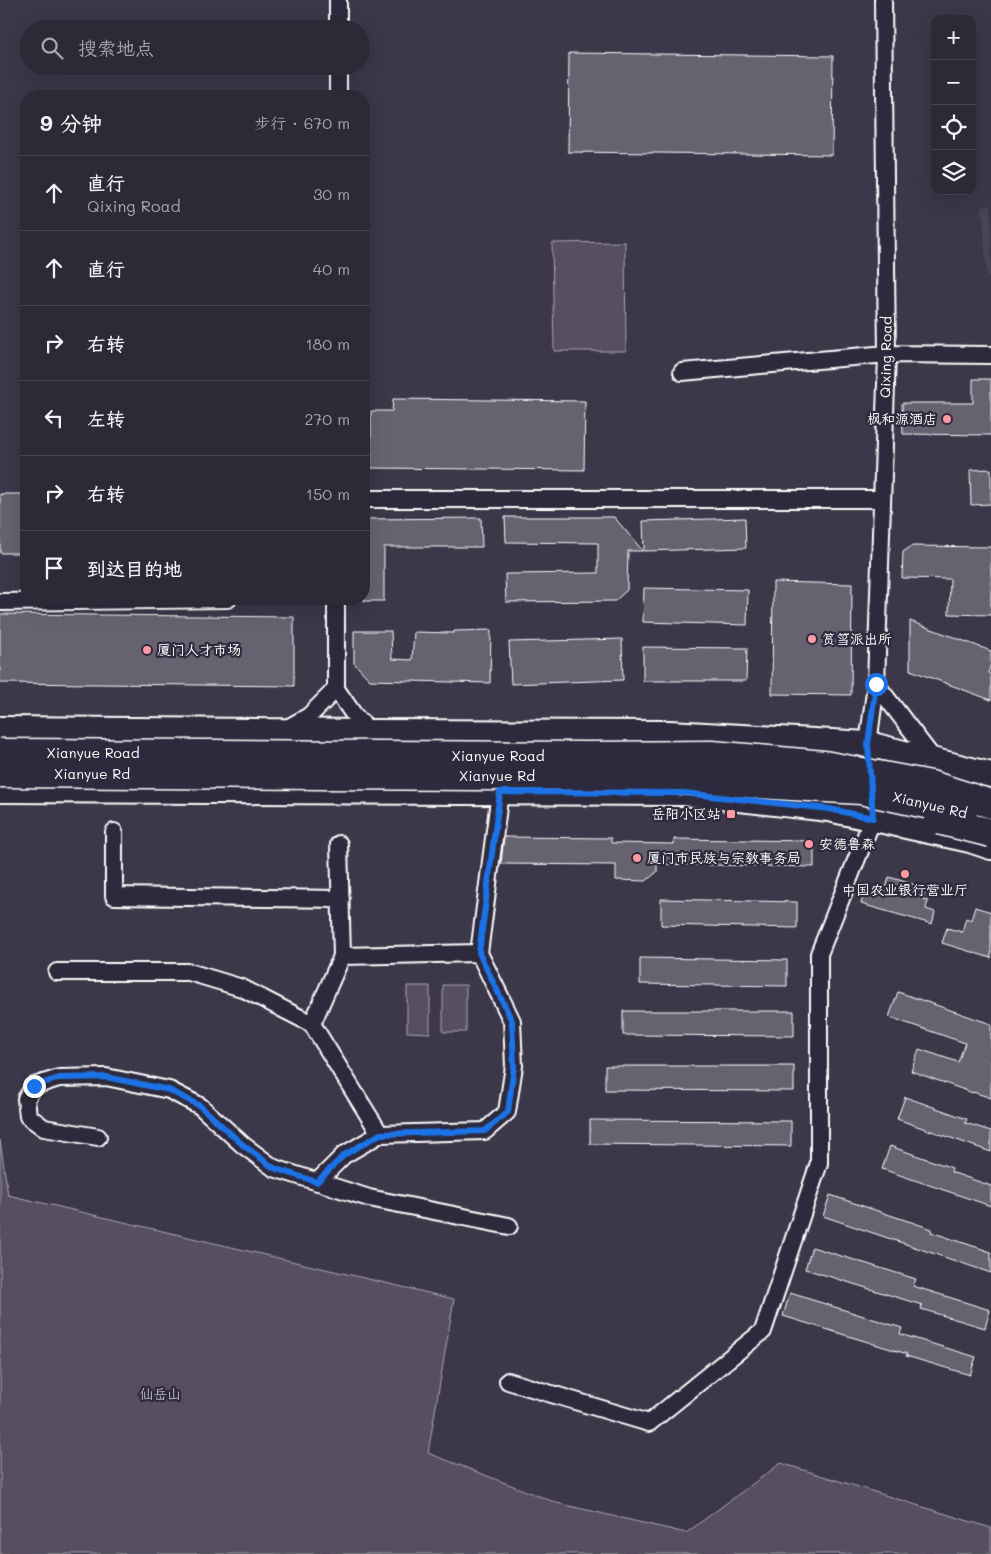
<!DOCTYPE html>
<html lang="zh">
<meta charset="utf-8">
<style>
:root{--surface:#2d2937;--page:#393542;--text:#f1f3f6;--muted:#a7a6ad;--line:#484552}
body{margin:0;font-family:Mali,"LXGW WenKai TC",sans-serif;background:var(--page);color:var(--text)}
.controls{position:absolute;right:15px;top:15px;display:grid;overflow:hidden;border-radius:10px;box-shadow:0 5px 20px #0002}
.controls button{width:45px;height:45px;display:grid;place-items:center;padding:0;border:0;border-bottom:1px solid var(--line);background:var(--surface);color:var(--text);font:25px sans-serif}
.stop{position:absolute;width:15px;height:15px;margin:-11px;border:4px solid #1a73e8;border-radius:50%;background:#fff}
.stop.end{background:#1a73e8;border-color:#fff;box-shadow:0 1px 5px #0008}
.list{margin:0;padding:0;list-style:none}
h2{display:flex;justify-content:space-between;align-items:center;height:65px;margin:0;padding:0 20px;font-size:21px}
h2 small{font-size:16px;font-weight:400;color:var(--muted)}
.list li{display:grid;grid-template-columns:32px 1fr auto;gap:15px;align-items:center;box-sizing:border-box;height:75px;padding:0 20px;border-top:1px solid var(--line)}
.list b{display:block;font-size:19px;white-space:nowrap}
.list p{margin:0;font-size:16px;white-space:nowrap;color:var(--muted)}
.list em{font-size:16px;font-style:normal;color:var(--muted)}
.icon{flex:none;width:28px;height:28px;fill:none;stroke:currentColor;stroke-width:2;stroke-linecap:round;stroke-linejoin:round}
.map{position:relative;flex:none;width:991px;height:1554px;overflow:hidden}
.search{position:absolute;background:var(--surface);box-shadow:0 5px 20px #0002;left:20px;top:20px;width:350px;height:55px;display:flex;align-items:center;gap:12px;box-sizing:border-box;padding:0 18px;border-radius:28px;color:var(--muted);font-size:19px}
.panel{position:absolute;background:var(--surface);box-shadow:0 5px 20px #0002;left:20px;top:90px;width:350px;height:515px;border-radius:20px}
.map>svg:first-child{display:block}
.built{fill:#494455}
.green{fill:#555060;stroke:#aaa8b0}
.building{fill:#666270;stroke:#fff}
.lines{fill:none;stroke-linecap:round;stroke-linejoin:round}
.minor-casing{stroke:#fff;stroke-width:20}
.secondary-casing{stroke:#fff;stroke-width:28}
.minor{stroke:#2f2a3d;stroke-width:16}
.secondary{stroke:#2f2a3d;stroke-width:24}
.trunk-bridge-casing{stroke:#fff;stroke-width:31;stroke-linecap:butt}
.trunk-bridge{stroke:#2f2a3d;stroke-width:28}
.route{stroke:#1a73e8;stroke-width:6}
.poi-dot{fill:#ff9aa2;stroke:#2f2a3d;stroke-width:2}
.labels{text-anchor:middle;stroke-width:4.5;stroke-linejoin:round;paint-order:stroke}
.street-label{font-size:14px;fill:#fff;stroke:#2f2a3d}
.poi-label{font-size:14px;fill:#fff;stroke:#2f2a3d;text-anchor:start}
.park-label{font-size:14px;fill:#bbb9bf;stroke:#2f2a3d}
</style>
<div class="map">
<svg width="991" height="1554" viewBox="0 0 991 1554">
<rect width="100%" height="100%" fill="#3c3749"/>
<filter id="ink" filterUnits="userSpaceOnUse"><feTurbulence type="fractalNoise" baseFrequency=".02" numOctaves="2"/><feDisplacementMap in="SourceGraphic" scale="10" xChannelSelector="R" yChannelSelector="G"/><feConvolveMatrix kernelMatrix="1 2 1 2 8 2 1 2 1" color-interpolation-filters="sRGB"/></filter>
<g filter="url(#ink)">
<path class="built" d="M991 205V277H987L982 206Z"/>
<path class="green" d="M625 242 626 351H554L552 243Z
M443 985H466V1032H443Z
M407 986H430V1033L407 1032Z
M0 1140 8 1195 454 1299 428 1453 557 1503 686 1533 781 1463 991 1528V1554H0Z"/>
<path class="building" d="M569 53 833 56 832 155 568 152Z
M973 379H991V435L903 434 902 403H973Z
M393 399 585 401 584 470 371 468V411H392Z
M991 469V504L971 505 970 470Z
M0 494H26V553H0Z
M505 517H614L643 551H628L627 590 615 601 506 602 505 574 598 573V543L506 542Z
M481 518 482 547H384V601H364V519Z
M745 518 746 548 644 551 643 521Z
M912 546 991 547V615L949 614 950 579 902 578 903 552Z
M773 582 852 584 851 695 772 694Z
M644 588 748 590 747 625 643 622Z
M0 614 294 617V686L0 683Z
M910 621 991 651V664L988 673 991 675V700L910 670Z
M491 630 490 683 370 680 354 663V631H391L392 659 412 660 414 632 454 633V631Z
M622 639 623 680 511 684 509 642Z
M643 647 747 648 746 681H643Z
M504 837 611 838V843L674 844V839L814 841V867L657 864V872L646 881 616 880V865L501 864Z
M889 877 926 888 923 899 928 901 926 909 935 912 932 924 861 904 865 889 875 892 877 886 886 888Z
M661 899 797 902V928L661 925Z
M975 907 991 912V958L942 943 947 928 962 932 966 918 971 920Z
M640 958 787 960V986L640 984Z
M898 992 991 1024V1098L973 1092V1093L911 1071 919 1049 958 1062 965 1043 889 1017Z
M623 1011H794V1036L623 1035Z
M605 1066H794V1091L605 1090Z
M905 1097 967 1119 965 1123 991 1131V1152L897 1119Z
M590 1120 791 1121V1146L590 1144Z
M890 1146 952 1168 951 1172 991 1186V1206L882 1169Z
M830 1195 932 1229 931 1232 991 1252V1273L823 1216Z
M812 1247 916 1279 913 1286 990 1310 985 1328 921 1309 922 1305 805 1269Z
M790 1293 902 1328 900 1334 976 1357 970 1375 906 1356 907 1354 783 1316Z"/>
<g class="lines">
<g class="minor-casing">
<path id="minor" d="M338 29V0
M338 96V66
M682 372 887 354 991 355
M364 499H882
M336 599V689
M0 602 228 599
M876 684 935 761
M336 689 354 715 370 732
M284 730 309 716 336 689
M870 781 868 744 876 684 887 354 883 0
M114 832V896L341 899
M342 956 479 953
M57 972H189L242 988 312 1024 380 1134 485 1131 507 1112 514 1066 512 1021 479 953 500 792
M312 1024 342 956 339 844
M98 1137 44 1128 28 1116 26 1099 34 1086 59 1078 106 1077 169 1090 200 1106 243 1145 274 1168 369 1198 509 1226
M317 1182 344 1155 380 1134
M508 1381 649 1423 763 1331 819 1163V954L873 818 872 808"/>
</g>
<g class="secondary-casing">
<path id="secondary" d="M0 729 370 732 669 733 868 744 991 775
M0 790 684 793 829 809 970 840 991 847"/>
</g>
<use href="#minor" class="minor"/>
<use href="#secondary" class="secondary"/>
<g class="trunk-bridge-casing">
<path id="trunk-bridge" d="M0 753 589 756 712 755 824 765 931 785 991 804
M0 773 630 777 861 790 963 812
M938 820 991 833"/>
</g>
<use href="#trunk-bridge" class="trunk-bridge"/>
</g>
</g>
<g class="lines" filter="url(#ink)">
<path class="route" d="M34 1086 59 1078 106 1077 169 1090 200 1106 243 1145 274 1168 317 1182 344 1155 380 1134 485 1131 508 1112 514 1066 512 1021 479 953 500 792 684 793 829 809 873 818 868 744 876 684"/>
</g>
<g class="poi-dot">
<circle cx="947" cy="419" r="5"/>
<circle cx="812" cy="639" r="5"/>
<circle cx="147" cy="650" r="5"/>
<rect x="726" y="809" width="10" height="10" rx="2.5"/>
<circle cx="809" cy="844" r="5"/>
<circle cx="637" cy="858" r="5"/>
<circle cx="905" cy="874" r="5"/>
</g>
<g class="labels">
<g class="street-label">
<text transform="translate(886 357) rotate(-89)" y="5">Qixing Road</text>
<text x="93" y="758">Xianyue Road</text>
<text x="498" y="761">Xianyue Road</text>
<text x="92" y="779">Xianyue Rd</text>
<text x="497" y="781">Xianyue Rd</text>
<text transform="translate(930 805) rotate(13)" y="5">Xianyue Rd</text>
</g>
<g class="poi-label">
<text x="937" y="424" text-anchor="end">枫和源酒店</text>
<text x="822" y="644">筼筜派出所</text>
<text x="157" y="655">厦门人才市场</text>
<text x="721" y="819" text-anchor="end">岳阳小区站</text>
<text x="819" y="849">安德鲁森</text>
<text x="647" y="863">厦门市民族与宗教事务局</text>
<text x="905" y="895" text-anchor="middle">中国农业银行营业厅</text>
</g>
<g class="park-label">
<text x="160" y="1399">仙岳山</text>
</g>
</g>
</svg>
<div class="controls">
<button>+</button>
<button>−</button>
<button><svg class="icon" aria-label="locate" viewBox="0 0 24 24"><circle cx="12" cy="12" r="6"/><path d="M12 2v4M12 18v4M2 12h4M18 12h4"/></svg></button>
<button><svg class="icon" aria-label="layers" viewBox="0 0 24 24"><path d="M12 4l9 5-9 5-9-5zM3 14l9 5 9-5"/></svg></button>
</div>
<div class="stop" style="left:876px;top:684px"></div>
<div class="stop end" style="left:34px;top:1086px"></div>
<div class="search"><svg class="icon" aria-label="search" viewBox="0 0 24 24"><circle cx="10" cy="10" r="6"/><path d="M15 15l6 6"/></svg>搜索地点</div>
<section class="panel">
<h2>9 分钟<small>步行 · 670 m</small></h2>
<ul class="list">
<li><svg class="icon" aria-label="ahead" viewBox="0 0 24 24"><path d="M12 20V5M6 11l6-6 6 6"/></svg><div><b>直行</b><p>Qixing Road</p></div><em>30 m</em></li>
<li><svg class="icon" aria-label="ahead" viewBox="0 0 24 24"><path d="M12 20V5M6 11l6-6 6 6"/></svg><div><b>直行</b></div><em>40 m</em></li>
<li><svg class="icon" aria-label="right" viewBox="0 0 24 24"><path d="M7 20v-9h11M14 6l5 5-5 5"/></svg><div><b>右转</b></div><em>180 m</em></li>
<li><svg class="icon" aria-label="left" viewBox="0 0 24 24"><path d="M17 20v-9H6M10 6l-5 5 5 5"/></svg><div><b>左转</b></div><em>270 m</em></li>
<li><svg class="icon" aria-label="right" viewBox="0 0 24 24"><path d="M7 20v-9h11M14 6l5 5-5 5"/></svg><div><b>右转</b></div><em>150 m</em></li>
<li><svg class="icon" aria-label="arrive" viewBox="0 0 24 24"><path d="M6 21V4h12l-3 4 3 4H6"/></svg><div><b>到达目的地</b></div></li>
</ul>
</section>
</div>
